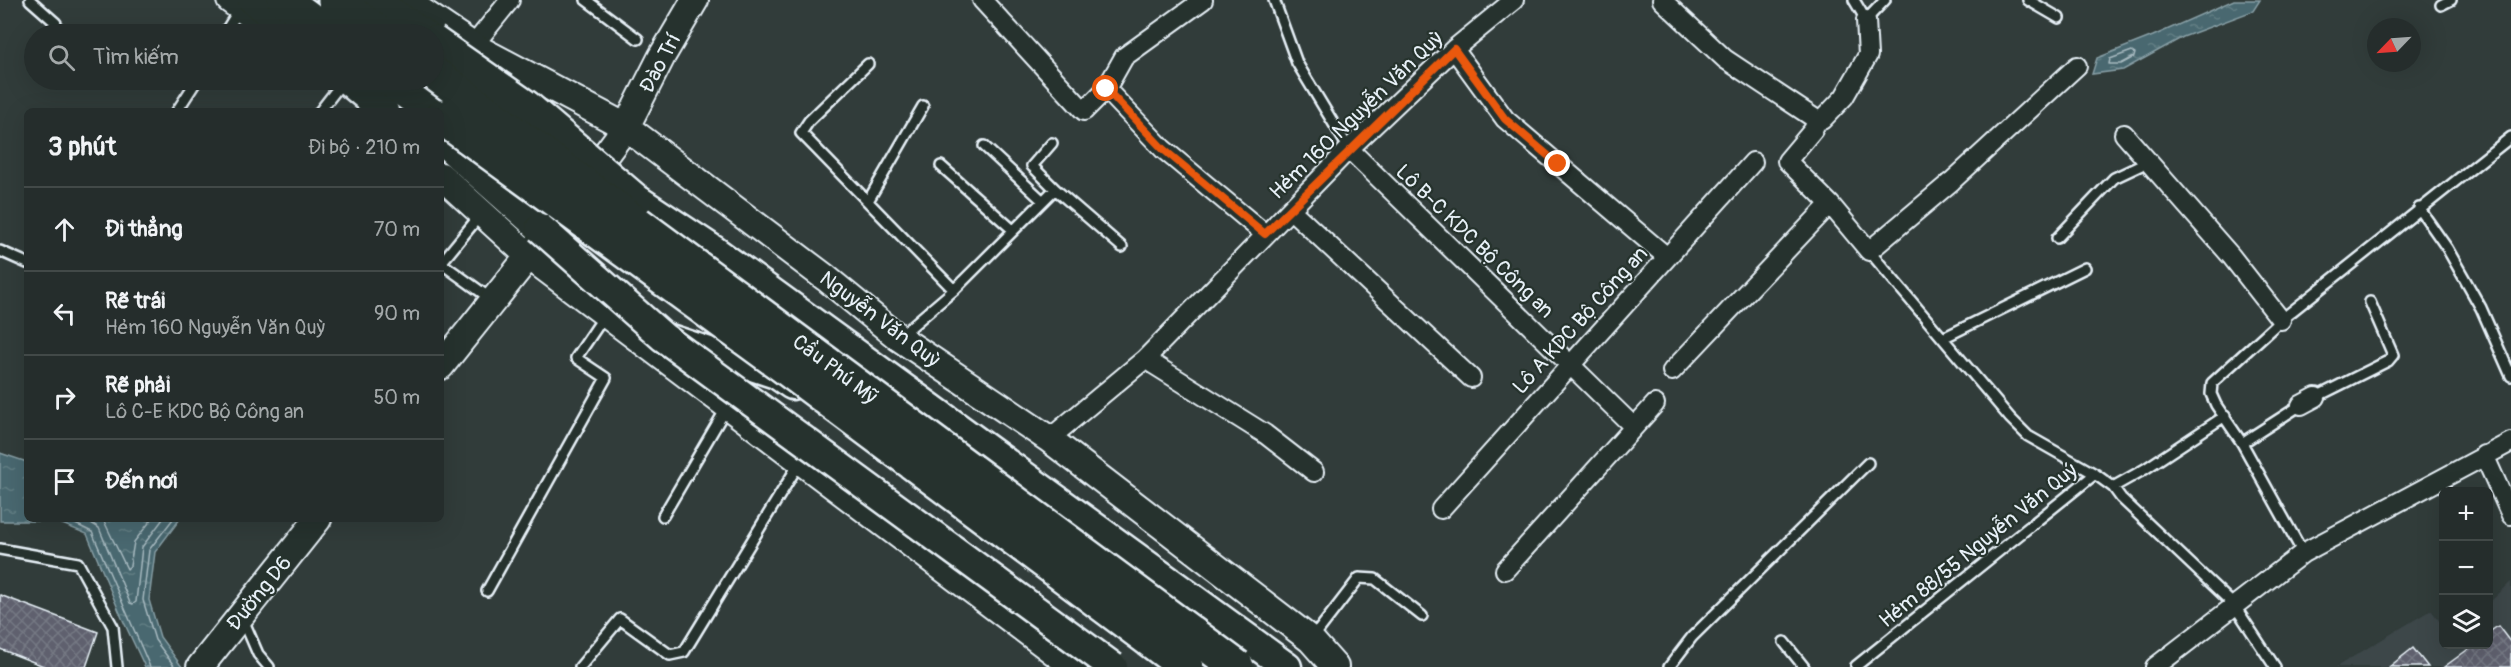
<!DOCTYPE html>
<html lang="vi">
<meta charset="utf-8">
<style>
:root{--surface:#252d2c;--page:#313938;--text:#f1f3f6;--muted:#a3a8a9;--line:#424948}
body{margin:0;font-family:Pangolin,sans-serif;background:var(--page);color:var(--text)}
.controls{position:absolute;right:18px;bottom:18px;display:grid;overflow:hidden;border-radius:9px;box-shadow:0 6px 24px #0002}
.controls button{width:54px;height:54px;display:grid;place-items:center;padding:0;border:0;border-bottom:2px solid var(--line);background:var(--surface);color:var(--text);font:30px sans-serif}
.compass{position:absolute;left:2367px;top:18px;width:54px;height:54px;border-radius:50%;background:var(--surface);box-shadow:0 6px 24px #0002;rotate:245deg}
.stop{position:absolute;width:18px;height:18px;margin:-14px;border:4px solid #ea580c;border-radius:50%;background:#fff}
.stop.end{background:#ea580c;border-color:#fff;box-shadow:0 2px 6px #0008}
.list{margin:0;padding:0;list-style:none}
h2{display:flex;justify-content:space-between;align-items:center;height:78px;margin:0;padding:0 24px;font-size:26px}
h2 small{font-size:20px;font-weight:400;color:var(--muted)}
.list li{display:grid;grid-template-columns:39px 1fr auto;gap:18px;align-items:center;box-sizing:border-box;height:84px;padding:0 24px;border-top:2px solid var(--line)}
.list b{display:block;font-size:22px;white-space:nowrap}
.list p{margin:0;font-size:20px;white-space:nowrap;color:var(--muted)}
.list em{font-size:20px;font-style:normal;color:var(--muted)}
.icon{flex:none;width:33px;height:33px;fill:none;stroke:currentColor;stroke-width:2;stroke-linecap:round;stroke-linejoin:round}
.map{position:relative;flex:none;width:2511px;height:667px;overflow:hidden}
.search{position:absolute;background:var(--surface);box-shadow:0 6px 24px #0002;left:24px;top:24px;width:420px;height:66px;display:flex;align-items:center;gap:15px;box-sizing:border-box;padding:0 21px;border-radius:33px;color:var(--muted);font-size:22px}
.panel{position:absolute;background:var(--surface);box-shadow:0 6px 24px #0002;left:24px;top:108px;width:420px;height:414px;border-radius:9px}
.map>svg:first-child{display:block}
.built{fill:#3e474a}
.water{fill:url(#water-ripples);stroke:#889fa6;stroke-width:1.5}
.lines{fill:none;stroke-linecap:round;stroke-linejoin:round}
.shore{stroke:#a8bac1;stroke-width:1.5}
.building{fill:url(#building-cross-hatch);stroke:#e8f1f8;stroke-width:1.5}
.lane-casing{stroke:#e8f1f8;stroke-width:14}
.street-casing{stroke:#e8f1f8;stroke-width:22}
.secondary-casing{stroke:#e8f1f8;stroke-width:30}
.primary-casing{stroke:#e8f1f8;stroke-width:33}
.highway-casing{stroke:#e8f1f8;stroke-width:38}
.lane{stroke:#26332d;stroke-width:9}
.street{stroke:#26332d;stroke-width:18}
.secondary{stroke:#26332d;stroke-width:26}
.primary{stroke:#26332d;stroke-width:28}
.highway{stroke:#26332d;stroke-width:33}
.primary-bridge-casing{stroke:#e8f1f8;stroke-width:33;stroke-linecap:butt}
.highway-bridge-casing{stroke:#e8f1f8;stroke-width:38;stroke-linecap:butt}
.primary-bridge{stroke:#26332d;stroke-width:28}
.highway-bridge{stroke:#26332d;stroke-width:33}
.route{stroke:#ea580c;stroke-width:8}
.labels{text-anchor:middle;stroke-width:4.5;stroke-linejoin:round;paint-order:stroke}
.street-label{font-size:21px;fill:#e8f1f8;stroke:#26332d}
</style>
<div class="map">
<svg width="2511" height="667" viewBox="0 0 2511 667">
<defs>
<pattern id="water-ripples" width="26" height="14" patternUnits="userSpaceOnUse" patternTransform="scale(1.5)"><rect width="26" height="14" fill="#48686f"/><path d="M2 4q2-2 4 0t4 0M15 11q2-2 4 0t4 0" fill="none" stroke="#627e84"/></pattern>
<pattern id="building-cross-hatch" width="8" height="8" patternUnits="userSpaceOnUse" patternTransform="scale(1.5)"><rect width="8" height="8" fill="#5e616e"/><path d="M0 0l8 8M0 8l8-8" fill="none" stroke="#757883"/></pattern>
</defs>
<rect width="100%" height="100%" fill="#313c3a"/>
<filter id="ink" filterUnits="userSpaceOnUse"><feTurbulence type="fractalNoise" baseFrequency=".0167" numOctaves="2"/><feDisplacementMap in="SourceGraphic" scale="12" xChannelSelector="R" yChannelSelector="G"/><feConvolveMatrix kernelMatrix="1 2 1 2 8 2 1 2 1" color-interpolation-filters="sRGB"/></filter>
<g filter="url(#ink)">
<path class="built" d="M2511 582V667H2336L2431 610 2443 626 2444 644H2488L2489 603Z"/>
<path class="water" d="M2234 0H2260L2253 11 2183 37 2123 70 2092 74 2097 58 2153 36Z
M0 453 27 462V519H180L155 552 149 600 160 637 182 667H145L122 618 87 534 55 521H0Z"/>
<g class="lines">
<path class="shore" d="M2132 51 2135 53 2134 57 2121 64H2109L2110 59Z
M65 519 92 532 150 667
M85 519 99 528 130 603 133 604 136 602 142 547 163 519
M103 519 127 569 130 566 134 542 152 519
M173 519 149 550 143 600 155 640 175 667"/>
</g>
<path class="building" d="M0 595 98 632 86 667H46L0 649Z
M2498 626 2511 643V667H2444L2474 645H2488V633Z
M2413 648 2428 667H2389Z"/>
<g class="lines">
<g class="lane-casing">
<path id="lane" d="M30 0 56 23V34
M586 0 638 39
M1274 0 1297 63 1349 149
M1854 0 1866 20 1885 0
M2028 0 2059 18
M2441 5 2451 0
M224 34 239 10
M868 64 809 121 801 133 954 290
M177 111 197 80
M320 111 341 84
M1052 143 1032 166 1055 189
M984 146 1043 201
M941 166 1013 230
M868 201 923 106
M2419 208 2447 248 2481 308 2511 376
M2057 238 2114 178 2148 162
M0 251 27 263
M441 263 481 214
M441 263 491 299
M900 336 954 290 1055 189 1122 247
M1943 338 2085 268
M2316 397 2388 361 2393 355 2370 302
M2242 443 2301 405
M2095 474 2113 487 2121 498 2234 605 2275 667
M2113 487 2145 469 2225 416
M663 516 727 407
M0 549 78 563 113 627 117 667
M2303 553 2242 443 2216 405 2211 394 2212 383 2281 320 2511 137
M487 591 606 378 576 358 605 315
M242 617 258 654 269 667
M1312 639 1359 578 1375 579 1422 616
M1784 642 1804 667
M1856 666 2095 474 2028 436 2010 418 1869 251
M580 667 620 619 670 655 684 652 800 462
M1669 667 1692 637 1868 463"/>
</g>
<g class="street-casing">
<path id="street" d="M982 0 1084 111 1106 89 1124 57 1203 0
M1662 0 1725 59 1817 120 1813 130 1787 161 1830 204 1869 251 1952 181 2077 66
M473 46 510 0
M1454 49 1505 119 1667 257
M1106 89 1163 149 1265 234
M1817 120H1822L1844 97 1868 55 1866 20
M2124 134 2231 256 2281 320
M1349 149 1634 427
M1291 210 1471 378
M1145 359 1265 434 1314 472
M1672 371 1830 204
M2301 405 2316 397
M1049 439 1145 359 1349 149 1454 49 1514 0
M2484 455 2511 515
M1441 509 1753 162
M1505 570 1655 404
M2155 667 2303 553 2511 442"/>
</g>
<g class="secondary-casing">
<path id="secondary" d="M230 0 268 28
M405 0 473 46 626 127 826 278 898 337 1049 439 1311 640 1335 667
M441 176 529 256 1074 667
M585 182 626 127 662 56 695 0
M441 366 540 242
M200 667 318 519"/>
</g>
<g class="primary-casing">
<path id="primary" d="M252 0 294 34
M375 0 425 34
M347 80 384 111
M441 140 540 228
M638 200 715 251 1287 667
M670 339 776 374 792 385"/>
</g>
<g class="highway-casing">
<path id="highway" d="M284 0 330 34
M335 0 381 34
M390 80 433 111"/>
</g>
<use href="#lane" class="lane"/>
<use href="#street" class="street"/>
<use href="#secondary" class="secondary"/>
<use href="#primary" class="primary"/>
<use href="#highway" class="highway"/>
<g class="primary-bridge-casing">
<path id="primary-bridge" d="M434 40 527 105 638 200
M540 228 663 337 1113 667"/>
</g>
<g class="highway-bridge-casing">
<path id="highway-bridge" d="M434 73 1237 667
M441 117 783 366 1186 667"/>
</g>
<use href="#primary-bridge" class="primary-bridge"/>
<use href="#highway-bridge" class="highway-bridge"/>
</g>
</g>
<g class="lines" filter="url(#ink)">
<path class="route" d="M1106 89 1163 149 1265 234 1454 49 1505 119 1558 164"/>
</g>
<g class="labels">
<g class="street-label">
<text transform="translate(660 63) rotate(-62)" y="7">Đào Trí</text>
<text transform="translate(1356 115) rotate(-44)" y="7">Hẻm 160 Nguyễn Văn Quỳ</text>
<text transform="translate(1475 241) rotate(44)" y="7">Lô B-C KDC Bộ Công an</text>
<text transform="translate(880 319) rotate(37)" y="7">Nguyễn Văn Quỳ</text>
<text transform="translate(1580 320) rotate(-48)" y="7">Lô A KDC Bộ Công an</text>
<text transform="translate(835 369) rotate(37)" y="7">Cầu Phú Mỹ</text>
<text transform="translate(1978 545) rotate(-39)" y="7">Hẻm 88/55 Nguyễn Văn Quý</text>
<text transform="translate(259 593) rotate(-51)" y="7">Đường D6</text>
</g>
</g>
</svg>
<div class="controls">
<button>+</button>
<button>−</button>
<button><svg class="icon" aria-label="layers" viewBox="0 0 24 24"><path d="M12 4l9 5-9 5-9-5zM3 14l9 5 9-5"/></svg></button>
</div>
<svg class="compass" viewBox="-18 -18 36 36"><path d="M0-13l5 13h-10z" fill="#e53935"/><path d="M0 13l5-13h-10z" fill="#a3a8a9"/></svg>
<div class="stop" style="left:1106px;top:89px"></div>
<div class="stop end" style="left:1558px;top:164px"></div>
<div class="search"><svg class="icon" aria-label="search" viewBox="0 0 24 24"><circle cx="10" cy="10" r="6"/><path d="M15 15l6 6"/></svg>Tìm kiếm</div>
<section class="panel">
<h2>3 phút<small>Đi bộ · 210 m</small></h2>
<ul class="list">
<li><svg class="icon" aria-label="ahead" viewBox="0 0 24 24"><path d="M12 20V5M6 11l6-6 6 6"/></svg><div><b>Đi thẳng</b></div><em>70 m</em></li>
<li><svg class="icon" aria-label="left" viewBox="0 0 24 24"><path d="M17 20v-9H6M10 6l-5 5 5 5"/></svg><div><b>Rẽ trái</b><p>Hẻm 160 Nguyễn Văn Quỳ</p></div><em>90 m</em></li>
<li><svg class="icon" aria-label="right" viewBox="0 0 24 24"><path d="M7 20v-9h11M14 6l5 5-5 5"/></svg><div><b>Rẽ phải</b><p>Lô C-E KDC Bộ Công an</p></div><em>50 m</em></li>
<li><svg class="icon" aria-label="arrive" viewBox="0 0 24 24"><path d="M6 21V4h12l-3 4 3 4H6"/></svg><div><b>Đến nơi</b></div></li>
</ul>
</section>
</div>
